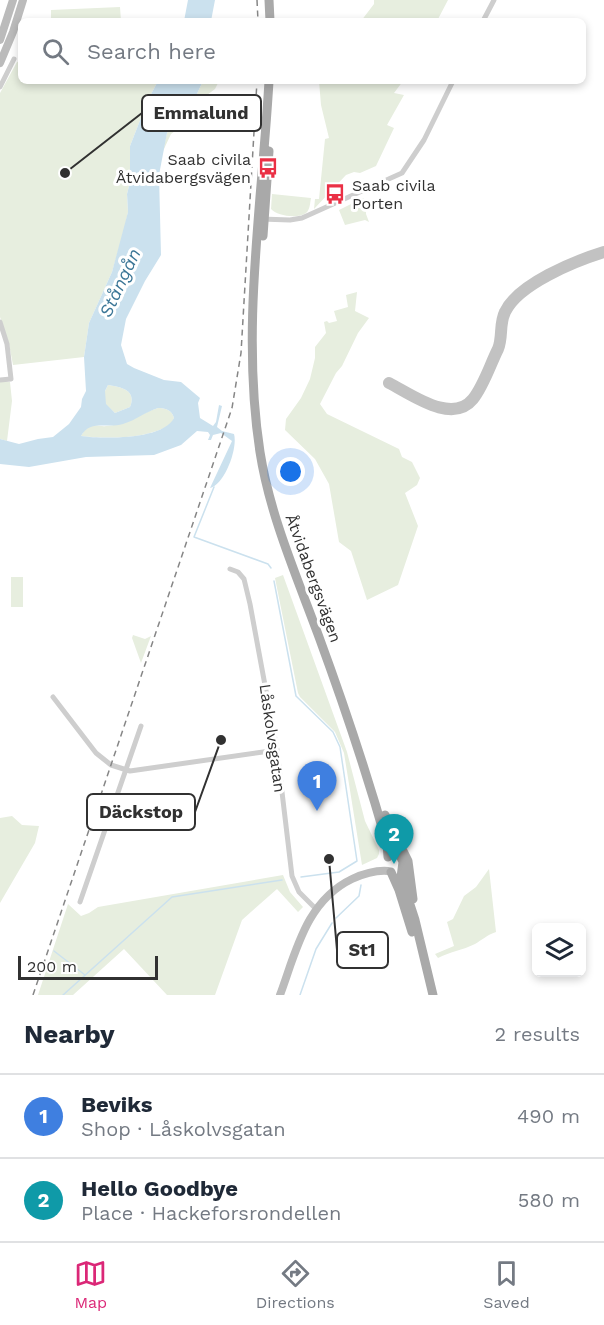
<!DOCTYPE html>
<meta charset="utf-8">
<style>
:root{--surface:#fff;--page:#f2f2f3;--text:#1f2937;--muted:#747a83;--line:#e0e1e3;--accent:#db2777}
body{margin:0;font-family:"Work Sans",sans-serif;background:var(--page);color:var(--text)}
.controls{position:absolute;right:18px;bottom:18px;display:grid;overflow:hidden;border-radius:9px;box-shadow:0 3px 9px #0003}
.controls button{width:54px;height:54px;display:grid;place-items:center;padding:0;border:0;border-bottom:2px solid var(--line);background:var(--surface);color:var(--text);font:30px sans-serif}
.scale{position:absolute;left:18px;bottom:15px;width:140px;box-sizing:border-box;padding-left:6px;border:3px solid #313131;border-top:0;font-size:16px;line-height:21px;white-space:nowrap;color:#313131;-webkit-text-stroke:4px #fff;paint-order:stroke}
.you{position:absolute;left:291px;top:472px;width:21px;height:21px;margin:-15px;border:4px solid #fff;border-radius:50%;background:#1a73e8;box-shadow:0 0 0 9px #1a73e833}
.badge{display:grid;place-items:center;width:39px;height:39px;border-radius:50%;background:var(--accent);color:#fff;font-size:20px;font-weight:700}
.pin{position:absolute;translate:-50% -50px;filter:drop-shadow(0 2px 3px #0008)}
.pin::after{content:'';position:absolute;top:32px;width:21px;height:18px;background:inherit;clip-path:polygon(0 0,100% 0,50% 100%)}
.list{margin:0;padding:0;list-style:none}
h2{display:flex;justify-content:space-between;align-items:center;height:78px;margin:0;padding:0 24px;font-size:26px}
h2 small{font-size:20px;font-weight:400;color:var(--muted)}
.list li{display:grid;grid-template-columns:39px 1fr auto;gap:18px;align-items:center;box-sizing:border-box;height:84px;padding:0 24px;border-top:2px solid var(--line)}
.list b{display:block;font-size:22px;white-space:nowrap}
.list p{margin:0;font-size:20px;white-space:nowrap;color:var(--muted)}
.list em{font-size:20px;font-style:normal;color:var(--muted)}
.icon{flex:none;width:33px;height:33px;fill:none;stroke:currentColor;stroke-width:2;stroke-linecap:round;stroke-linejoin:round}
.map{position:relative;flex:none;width:604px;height:995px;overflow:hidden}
.search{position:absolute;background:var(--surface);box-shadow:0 3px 9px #0003;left:18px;right:18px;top:18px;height:66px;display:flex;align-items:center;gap:15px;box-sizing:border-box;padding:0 21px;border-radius:9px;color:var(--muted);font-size:22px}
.sheet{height:246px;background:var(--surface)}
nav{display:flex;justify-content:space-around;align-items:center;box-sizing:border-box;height:84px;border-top:2px solid var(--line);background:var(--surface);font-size:16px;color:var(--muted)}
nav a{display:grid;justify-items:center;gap:3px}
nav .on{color:var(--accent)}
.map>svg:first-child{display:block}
.green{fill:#e7eedf}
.water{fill:#cbe1ee;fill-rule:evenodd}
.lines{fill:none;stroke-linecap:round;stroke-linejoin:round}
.stream{stroke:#cbe1ee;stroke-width:1.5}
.taxiway{stroke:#c2c2c2;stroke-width:12}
.street{stroke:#cecece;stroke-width:5}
.secondary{stroke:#bbb;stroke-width:8}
.primary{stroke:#a9a9a9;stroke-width:9}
.rail{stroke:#868686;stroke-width:1.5;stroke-dasharray:6 4.5;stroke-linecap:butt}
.labels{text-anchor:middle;stroke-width:6;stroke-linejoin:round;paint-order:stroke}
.poi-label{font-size:16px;fill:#313131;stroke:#fff;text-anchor:end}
.street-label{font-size:16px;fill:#313131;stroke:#fff}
.water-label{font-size:18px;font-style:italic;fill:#3b7696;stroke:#fff}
.leader{fill:none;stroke:#313131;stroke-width:2}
.callout-dot{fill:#313131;stroke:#fff;stroke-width:2}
.callout{fill:#fff;stroke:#313131;stroke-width:2}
.callout-label{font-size:18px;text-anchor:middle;font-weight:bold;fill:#313131}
</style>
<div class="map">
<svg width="604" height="995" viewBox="0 0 604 995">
<rect width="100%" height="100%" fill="#fff"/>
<path class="green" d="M374 0H448L437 21H361L374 4Z
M120 7 121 21H51V10Z
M21 61V81H158L148 100 130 146V182L127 194 128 212 124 231 112 272 89 323 84 357 13 365 9 344 0 317V93L17 62Z
M203 81H219L215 89 207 95 199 113 171 134 163 151 167 133 194 100Z
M319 81H403L394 93 404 95 387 125 394 128 376 166 360 173 354 172 346 175 314 209 315 199H319L325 139 329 138 321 105Z
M272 194 311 198C310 203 310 210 306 213 298 219 277 216 271 209Z
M363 198 366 200V214L369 222 365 220 345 225 339 210Z
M357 292 355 311 369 318 358 333 342 366 336 373 320 404 327 414 399 449 402 457 412 462 420 478 417 485 405 493 418 526 398 585 367 600 351 551 339 542 329 484 315 459 285 430 286 419 301 398 310 379 315 358V347L326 333 324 322 327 321 329 323 337 321 334 311 348 307 346 295Z
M0 382H10L12 401 7 441 0 439Z
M108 385C121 387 137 390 130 407L115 413 105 404V391Z
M158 408C165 408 172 410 174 418L171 425C144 439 111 439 81 436 84 431 86 427 91 426 97 424 101 427 106 426 124 425 141 413 158 408Z
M283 575 347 752 365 821 379 850V854L377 858 362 865 344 753 335 732 300 697 298 693 275 578Z
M11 577H23V607H11Z
M133 635 145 639 151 636 141 663 132 638Z
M12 816 22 825 39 826 35 843 0 903V818Z
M489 869 496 932C487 935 482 940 475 944 463 950 449 952 438 958L435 954 454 946 447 922 453 919 464 896 476 887Z
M283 875 290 892 303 907 298 912 277 889 242 920 215 995H167L124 949 73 995H38L68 904 81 916 89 913 98 907Z"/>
<path class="water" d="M188 0H215L211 21H184Z
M158 81H203L194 100 167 133 159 175 161 255 145 281 126 319 121 345 127 364 134 368 164 380 181 382 200 398 198 403 200 418 213 426 216 422 219 405 222 406 217 427 222 431 234 434C238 448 225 484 210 488L232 441 221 433 213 435 211 440H208L210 435 208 432 197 431 181 445 154 455 86 457 29 467 0 464V439L19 444 38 439 53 437 69 424 81 407 82 399 86 391 84 357 89 323 112 272 128 212 127 194 130 182V146L148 100ZM108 385C121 387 137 390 130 407L115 413 106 404 105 391ZM158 408C165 408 172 410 174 418 163 440 103 439 81 436 90 419 108 429 123 424 136 420 145 412 158 408Z"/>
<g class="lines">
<path class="stream" d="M214 487 194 537 268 564 271 568
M274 581 296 696 333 732 340 747 357 861 339 872 301 877
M336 918 359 896 361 885
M54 951 85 975
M63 995 172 897 282 880
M300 995 316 949 332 923"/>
<path class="taxiway" d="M389 383C411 394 452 425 473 399 484 385 490 365 498 349 503 337 499 324 505 312 518 284 575 261 604 252"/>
<path class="street" d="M483 21 494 0
M0 87 14 59
M261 219 290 220 302 218 402 173 424 140 453 81
M0 322 7 344 11 379 0 380
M230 569 238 572 244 579 250 604 277 750 292 876 299 892 316 909
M53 697 96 753 111 765 130 771 277 750
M80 902 141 726"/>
<path class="secondary" d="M0 40 13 0
M0 63 13 32 23 0
M280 995C296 952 306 901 352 879 363 874 376 870 388 871"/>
<path class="primary" d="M269 0 270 21
M269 81C262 204 241 329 260 452 270 516 297 577 319 637 344 705 367 774 387 844L388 857
M263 236 269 151
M385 815 408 861 413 899
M389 831 403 862 401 877 415 920 433 995
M391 872 399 890 412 932"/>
<path class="rail" d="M257 0 258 21
M33 995 232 408 241 353 257 81"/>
</g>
<defs>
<g id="bus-bare" transform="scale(1.62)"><path d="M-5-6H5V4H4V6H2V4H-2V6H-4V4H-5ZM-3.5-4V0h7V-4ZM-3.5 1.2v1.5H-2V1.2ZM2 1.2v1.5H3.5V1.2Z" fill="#ea3045" stroke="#fff" stroke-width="2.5" paint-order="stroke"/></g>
</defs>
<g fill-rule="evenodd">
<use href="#bus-bare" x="268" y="168"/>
<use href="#bus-bare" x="335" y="194"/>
</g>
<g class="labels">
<g class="poi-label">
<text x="251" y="165">Saab civila<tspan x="251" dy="18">Åtvidabergsvägen</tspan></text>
<text x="352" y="191" text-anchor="start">Saab civila<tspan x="352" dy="18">Porten</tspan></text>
</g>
<g class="street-label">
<text transform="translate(314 578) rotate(70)" y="6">Åtvidabergsvägen</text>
<text transform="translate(273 738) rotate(82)" y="6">Låskolvsgatan</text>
</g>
<g class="water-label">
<text transform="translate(120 283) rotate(-65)" y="6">Stångån</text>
</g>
</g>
<path class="leader" d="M65 173L142 113M221 740L195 812M329 859L337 950"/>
<g class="callout-dot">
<circle cx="65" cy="173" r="6"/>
<circle cx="221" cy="740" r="6"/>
<circle cx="329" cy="859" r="6"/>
</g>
<g class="callout">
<rect x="142" y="95" width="119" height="36" rx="6"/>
<rect x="87" y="794" width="108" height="36" rx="6"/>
<rect x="337" y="932" width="51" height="36" rx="6"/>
</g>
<g class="callout-label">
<text x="201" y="119">Emmalund</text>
<text x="141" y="818">Däckstop</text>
<text x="362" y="956">St1</text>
</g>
</svg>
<div class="controls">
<button><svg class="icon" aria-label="layers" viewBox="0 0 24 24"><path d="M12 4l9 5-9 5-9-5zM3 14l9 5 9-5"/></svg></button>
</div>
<div class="scale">200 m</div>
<div class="you"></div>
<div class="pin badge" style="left:317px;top:811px;background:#3f7fe0">1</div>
<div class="pin badge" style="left:394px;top:864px;background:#0f9aa8">2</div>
<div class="search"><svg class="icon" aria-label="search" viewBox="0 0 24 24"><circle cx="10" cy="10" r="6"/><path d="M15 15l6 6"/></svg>Search here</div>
</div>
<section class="sheet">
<h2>Nearby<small>2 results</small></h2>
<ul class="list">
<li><span class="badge" style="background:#3f7fe0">1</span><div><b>Beviks</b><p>Shop · Låskolvsgatan</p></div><em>490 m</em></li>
<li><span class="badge" style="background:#0f9aa8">2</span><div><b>Hello Goodbye</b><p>Place · Hackeforsrondellen</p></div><em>580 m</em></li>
</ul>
</section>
<nav>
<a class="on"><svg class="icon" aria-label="map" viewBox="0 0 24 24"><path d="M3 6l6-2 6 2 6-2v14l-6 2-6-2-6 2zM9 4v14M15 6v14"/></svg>Map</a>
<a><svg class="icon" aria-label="directions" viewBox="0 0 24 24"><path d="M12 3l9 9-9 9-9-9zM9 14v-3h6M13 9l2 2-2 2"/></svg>Directions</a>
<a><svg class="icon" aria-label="saved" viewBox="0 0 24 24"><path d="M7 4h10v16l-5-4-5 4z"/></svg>Saved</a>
</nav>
